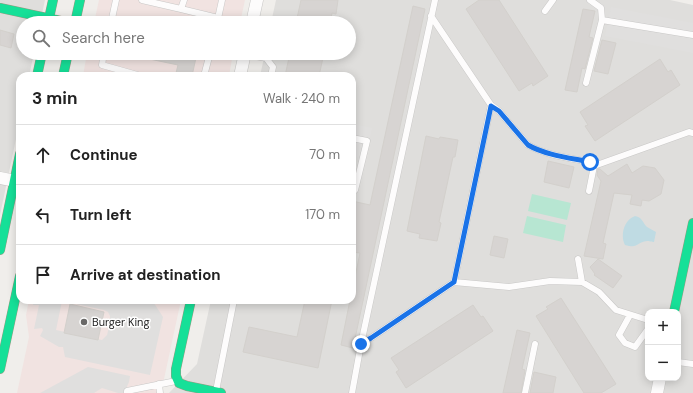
<!DOCTYPE html>
<meta charset="utf-8">
<style>
:root{--surface:#fff;--page:#f6f6f6;--text:#222;--muted:#767676;--line:#e0e0e0}
body{margin:0;font-family:"DM Sans",sans-serif;background:var(--page);color:var(--text)}
.controls{position:absolute;right:12px;bottom:12px;display:grid;overflow:hidden;border-radius:8px;box-shadow:0 2px 10px #0003}
.controls button{width:36px;height:36px;display:grid;place-items:center;padding:0;border:0;border-bottom:1px solid var(--line);background:var(--surface);color:var(--text);font:20px sans-serif}
.stop{position:absolute;width:12px;height:12px;margin:-9px;border:3px solid #1a73e8;border-radius:50%;background:#fff}
.stop.end{background:#1a73e8;border-color:#fff;box-shadow:0 1px 4px #0008}
.list{margin:0;padding:0;list-style:none}
h2{display:flex;justify-content:space-between;align-items:center;height:52px;margin:0;padding:0 16px;font-size:17px}
h2 small{font-size:13px;font-weight:400;color:var(--muted)}
.list li{display:grid;grid-template-columns:26px 1fr auto;gap:12px;align-items:center;box-sizing:border-box;height:60px;padding:0 16px;border-top:1px solid var(--line)}
.list b{display:block;font-size:15px;white-space:nowrap}
.list em{font-size:13px;font-style:normal;color:var(--muted)}
.icon{flex:none;width:22px;height:22px;fill:none;stroke:currentColor;stroke-width:2;stroke-linecap:round;stroke-linejoin:round}
.map{position:relative;flex:none;width:693px;height:393px;overflow:hidden}
.search{position:absolute;background:var(--surface);box-shadow:0 2px 10px #0003;left:16px;top:16px;width:340px;height:44px;display:flex;align-items:center;gap:10px;box-sizing:border-box;padding:0 14px;border-radius:22px;color:var(--muted);font-size:15px}
.panel{position:absolute;background:var(--surface);box-shadow:0 2px 10px #0003;left:16px;top:72px;width:340px;height:232px;border-radius:12px}
.map>svg:first-child{display:block}
.residential{fill:#dfdedc;fill-rule:evenodd}
.commercial{fill:#f1e3e1}
.pitch{fill:#b7e6d2}
.parking{fill:#e0dfde;fill-rule:evenodd}
.water{fill:#bfdbe3}
.building{fill:#d7d4d2;stroke:#d3d0cc}
.lines{fill:none;stroke-linecap:round;stroke-linejoin:round}
.lane-casing{stroke:#c9c8c7;stroke-width:7}
.street-casing{stroke:#c9c8c7;stroke-width:13}
.fast-casing{stroke:#999a82;stroke-width:10}
.lane{stroke:#fdfcfc;stroke-width:6}
.street{stroke:#fdfcfc;stroke-width:12}
.fast{stroke:#16e098;stroke-width:9}
.route{stroke:#1a73e8;stroke-width:5}
.poi-dot{fill:#6a6968;stroke:#fff;stroke-width:1.5}
.labels{text-anchor:middle;stroke-width:3;stroke-linejoin:round;paint-order:stroke}
.poi-label{font-size:11px;fill:#222;stroke:#fff;text-anchor:start}
</style>
<div class="map">
<svg width="693" height="393" viewBox="0 0 693 393">
<rect width="100%" height="100%" fill="#f0eeeb"/>
<path class="residential" d="M0 0H45L40 23H23V53H34L29 76H20V120L0 215Z
M276 0H670L693 5V393H169L197 364 211 300H352V76H260L265 53H349V23H271ZM648 312H678V378H648Z"/>
<path class="commercial" d="M99 0H245L240 23H94Z
M87 53H233L229 76H83Z
M29 300H181L161 393H17L29 337 26 315Z"/>
<path class="pitch" d="M532 194 571 203 567 220 528 211Z
M527 216 566 225 563 242 523 233Z"/>
<path class="parking" d="M611 7 693 23V53L605 36Z
M352 124 372 128 366 159 352 156Z
M34 300H152L163 317 150 375 65 357 63 347H59L40 336 43 330 42 328 34 329 39 305H33ZM62 301 104 310 108 312 110 316V323L107 335 102 340 56 330Z
M88 367 130 376 129 382 124 393H118L102 388 94 393H40Z"/>
<path class="water" d="M635 216C643 218 642 222 647 227 650 229 653 230 656 232L654 242C653 242 648 241 647 241 636 242 639 249 625 245 620 235 624 220 635 216Z"/>
<path class="building" d="M301 0H338L336 14 332 13 330 23H296Z
M479 0H499L548 76 533 86 532 83 519 91 466 9Z
M413 6 425 9 353 348 341 345 350 300H352V292L360 253 352 252V201L370 205Z
M583 9 595 11 589 37 593 38 585 69 582 68 577 92 565 90Z
M0 30 14 34 11 48 0 45Z
M602 40 616 43 608 74 594 71Z
M141 53H197L192 76 176 73 178 65 140 57Z
M290 53H324L319 76H285Z
M660 59 668 72 671 70 680 85 595 141 585 126 588 125 580 112Z
M426 136 439 139 440 137 458 140 455 157H453L439 222 441 223 437 241 419 238 420 234 407 231Z
M548 161 574 167 569 188 544 182Z
M627 164 632 173 643 166 655 168 664 180 661 194 649 201 642 200 641 206 630 204 632 195 614 193 603 243 606 244 603 259 584 256 601 181 597 175 598 169H600L608 176Z
M494 236 508 239 504 258 490 255Z
M598 259 622 276 613 288 594 275 595 274 590 267Z
M561 298 616 384 601 393H584L536 316 548 309 546 307Z
M305 300H332L318 368 243 352 249 327 297 337Z
M70 304 104 312 98 340 64 333Z
M473 305 481 317 483 316 493 331 406 388 396 372 399 370 391 358Z
M517 330 530 333 522 369 525 370 521 393H503Z
M534 372 556 377 553 393H530Z"/>
<g class="lines">
<g class="lane-casing">
<path id="lane" d="M142 0 181 9 184 0
M181 9 218 18
M545 11 553 0
M431 16 491 105 454 282
M602 20 693 35
M111 23 116 0
M217 23 222 0
M104 53 102 65 141 76
M238 53 266 58 273 67 271 76
M204 76 210 53
M586 83 602 20 601 8 590 0
M491 105 499 111 528 145C545 155 570 158 590 162L594 166
M352 138 367 141 355 190 352 189
M594 166 689 132 693 133
M589 191 594 166
M578 259 582 282
M630 315 619 335 625 343 635 347 648 329
M361 344 435 0
M678 362 693 364
M159 384 160 393
M216 391 234 300
M127 393V391L176 381
M352 393 361 344 371 338 454 282 509 287 550 281 582 282 599 292 616 310 648 320
M525 393 535 344"/>
</g>
<g class="street-casing">
<path id="street" d="M252 23 257 0
M240 76 245 53
M0 178 20 182
M657 393 660 378"/>
</g>
<g class="fast-casing">
<path id="fast" d="M0 8 70 23
M48 23 53 0
M75 23 80 0
M37 76 42 53
M63 76 68 53
M0 250 20 154
M191 300 176 369V376L179 383 187 386 221 393
M674 312 693 223
M0 369 20 276"/>
</g>
<use href="#lane" class="lane"/>
<use href="#street" class="street"/>
<use href="#fast" class="fast"/>
</g>
<g class="lines">
<path class="route" d="M361 344 371 338 454 282 491 106 499 111 528 145C545 155 571 158 590 162"/>
</g>
<circle class="poi-dot" cx="84" cy="322" r="4"/>
<g class="labels">
<g class="poi-label">
<text x="92" y="326">Burger King</text>
</g>
</g>
</svg>
<div class="controls">
<button>+</button>
<button>−</button>
</div>
<div class="stop" style="left:590px;top:162px"></div>
<div class="stop end" style="left:361px;top:344px"></div>
<div class="search"><svg class="icon" aria-label="search" viewBox="0 0 24 24"><circle cx="10" cy="10" r="6"/><path d="M15 15l6 6"/></svg>Search here</div>
<section class="panel">
<h2>3 min<small>Walk · 240 m</small></h2>
<ul class="list">
<li><svg class="icon" aria-label="ahead" viewBox="0 0 24 24"><path d="M12 20V5M6 11l6-6 6 6"/></svg><div><b>Continue</b></div><em>70 m</em></li>
<li><svg class="icon" aria-label="left" viewBox="0 0 24 24"><path d="M17 20v-9H6M10 6l-5 5 5 5"/></svg><div><b>Turn left</b></div><em>170 m</em></li>
<li><svg class="icon" aria-label="arrive" viewBox="0 0 24 24"><path d="M6 21V4h12l-3 4 3 4H6"/></svg><div><b>Arrive at destination</b></div></li>
</ul>
</section>
</div>
